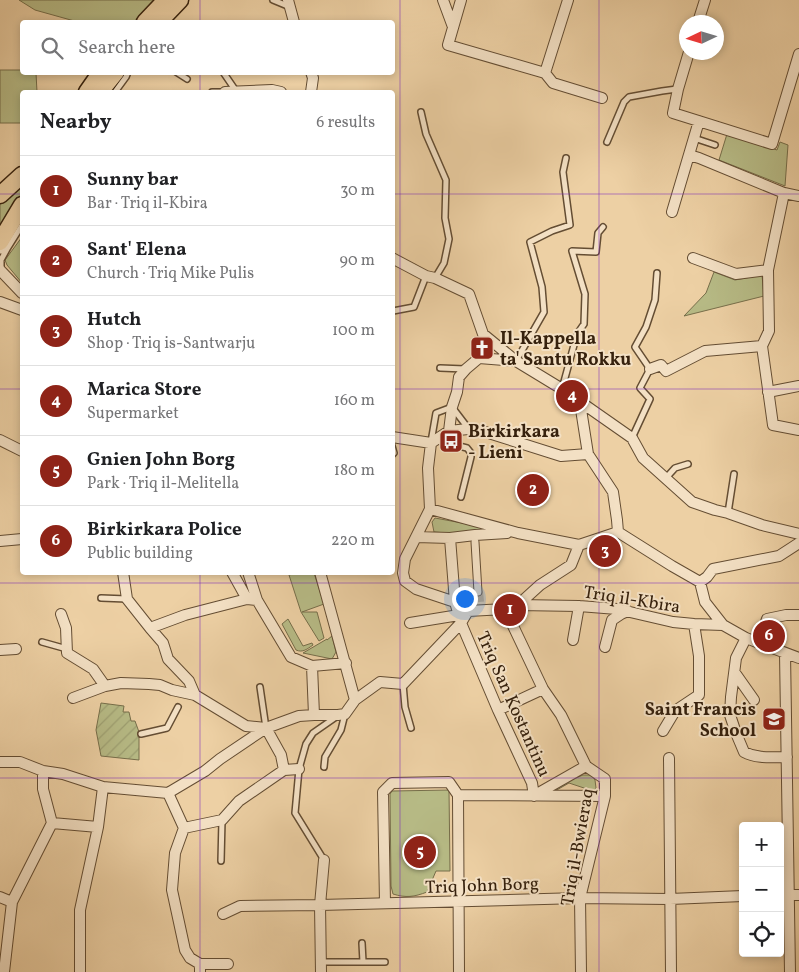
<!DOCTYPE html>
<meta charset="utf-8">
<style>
:root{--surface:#fff;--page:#f2f2f2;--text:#202124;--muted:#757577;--line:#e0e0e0;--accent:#8f2418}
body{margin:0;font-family:Vollkorn,serif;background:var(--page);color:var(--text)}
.controls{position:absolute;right:15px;bottom:15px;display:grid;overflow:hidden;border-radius:5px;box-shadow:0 2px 8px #0003}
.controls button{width:45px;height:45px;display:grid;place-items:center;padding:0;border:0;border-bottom:1px solid var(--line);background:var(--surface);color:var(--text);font:25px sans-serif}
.compass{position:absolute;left:679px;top:15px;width:45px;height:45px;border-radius:50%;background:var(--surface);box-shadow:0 2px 8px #0003;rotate:266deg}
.you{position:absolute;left:464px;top:598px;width:18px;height:18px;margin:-12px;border:4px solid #fff;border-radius:50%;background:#1a73e8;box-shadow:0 0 0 8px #1a73e833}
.badge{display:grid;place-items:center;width:32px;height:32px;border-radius:50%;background:var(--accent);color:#fff;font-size:16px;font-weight:700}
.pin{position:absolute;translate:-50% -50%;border:2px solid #fff;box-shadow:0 1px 5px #0006}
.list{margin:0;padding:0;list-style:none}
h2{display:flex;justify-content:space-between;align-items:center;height:65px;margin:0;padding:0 20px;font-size:21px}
h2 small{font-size:16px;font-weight:400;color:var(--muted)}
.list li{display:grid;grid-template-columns:32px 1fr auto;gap:15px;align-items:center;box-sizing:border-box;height:70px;padding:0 20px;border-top:1px solid var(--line)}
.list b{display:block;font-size:19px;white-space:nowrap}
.list p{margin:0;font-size:16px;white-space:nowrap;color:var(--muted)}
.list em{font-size:16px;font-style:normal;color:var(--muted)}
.icon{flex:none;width:28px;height:28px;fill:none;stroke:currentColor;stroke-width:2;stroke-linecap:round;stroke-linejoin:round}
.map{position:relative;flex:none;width:799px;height:972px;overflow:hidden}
.search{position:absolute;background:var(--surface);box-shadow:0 2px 8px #0003;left:20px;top:20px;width:375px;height:55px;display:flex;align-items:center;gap:12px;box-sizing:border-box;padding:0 18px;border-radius:5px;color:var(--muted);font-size:19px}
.panel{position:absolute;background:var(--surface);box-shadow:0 2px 8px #0003;left:20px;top:90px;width:375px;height:485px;border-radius:5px}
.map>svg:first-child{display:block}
.green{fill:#b7bb86;stroke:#766e4a}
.garden{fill:url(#garden-furrows);stroke:#766e4a}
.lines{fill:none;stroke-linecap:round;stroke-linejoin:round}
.minor-tunnel{stroke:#c8ad86;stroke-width:10;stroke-dasharray:10 5;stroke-linecap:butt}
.service-casing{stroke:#644d33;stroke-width:8}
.pedestrian-casing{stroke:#644d33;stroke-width:9}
.minor-casing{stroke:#644d33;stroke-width:12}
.trunk-casing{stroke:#36210d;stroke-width:19}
.service{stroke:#f3e0c4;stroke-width:5}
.pedestrian{stroke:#f3e0c4;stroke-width:7}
.minor{stroke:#f3e0c4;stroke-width:10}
.trunk{stroke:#edd0a4;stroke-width:16}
.grid{fill:none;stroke:#7b2cbf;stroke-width:1;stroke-opacity:0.55}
.labels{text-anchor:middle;stroke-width:4;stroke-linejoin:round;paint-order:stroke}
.poi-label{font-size:18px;font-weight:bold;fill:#36210d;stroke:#f3e0c4;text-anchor:start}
.street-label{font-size:18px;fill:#36210d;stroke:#f3e0c4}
</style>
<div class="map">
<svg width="799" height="972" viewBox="0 0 799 972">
<defs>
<pattern id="garden-furrows" width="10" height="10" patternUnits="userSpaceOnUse" patternTransform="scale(1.25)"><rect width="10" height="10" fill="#b7bb86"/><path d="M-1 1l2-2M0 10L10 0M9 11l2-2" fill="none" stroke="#9ea072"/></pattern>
</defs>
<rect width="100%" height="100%" fill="#edd0a4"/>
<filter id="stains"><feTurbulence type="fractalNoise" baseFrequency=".004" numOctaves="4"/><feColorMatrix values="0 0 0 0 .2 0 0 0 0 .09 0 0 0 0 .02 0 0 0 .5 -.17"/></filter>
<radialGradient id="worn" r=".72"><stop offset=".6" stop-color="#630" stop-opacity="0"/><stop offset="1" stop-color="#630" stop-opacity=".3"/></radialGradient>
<path class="green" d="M19 0H156L134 22H78L35 10Z
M0 70H22V72L36 73 37 92H22V123H0Z
M727 134 777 150 780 142 788 145 785 186 719 160Z
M22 180V195L0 229V201Z
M22 237V283L7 265 5 260Z
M714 272 735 280 762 275 764 296 684 316 706 293Z
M435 518 489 528V531L459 534 434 532 432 522Z
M297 573H314L324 604 302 612H317L324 638 319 641 301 612 289 575Z
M288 619 303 646 312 643 313 645C307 649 303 653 296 650L282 624Z
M332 636 336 652 332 659 303 653 327 639V640Z
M583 775H591L595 780 596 788 593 791 569 783 555 791 554 787Z
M449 790 450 871H436L427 892C414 897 406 898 393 894L391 886 390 794 392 791Z"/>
<path class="garden" d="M101 703 124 706 123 712H129L131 721H135L139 732V760L101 756 96 730Z"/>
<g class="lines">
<path class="minor-tunnel" d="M478 592 480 610"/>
<g class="service-casing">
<path id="service" d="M273 0 290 7
M176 72 187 79
M223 72 236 91
M115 92 126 77 128 72
M212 92H225
M421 112 426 134 446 180 445 218 449 239 444 263 435 278
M694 138 715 145
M607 142 624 102 629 97 662 91 677 89
M0 251 7 249 22 225
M1 271V260L7 249
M392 312 393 311 414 307 426 276
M516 361 544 312 542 287 530 242 552 231 570 225 563 172 566 158
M440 368 465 369
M562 389 577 334 584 324 585 294 572 251 596 252 598 233 603 227
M632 438 650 399 640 388 650 369 635 347 646 327 655 300 657 273
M435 440 467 448 471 453V457L461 497
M431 442 436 413 452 407 468 428
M392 446 394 453 392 455
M665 479 675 468 688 464
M728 513 734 474
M101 598 127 599
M42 642 67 649
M403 684 405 707 411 728
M260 687 266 728
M141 734 167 728 178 707
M324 767 325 757 341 730 345 714
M324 860 295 813 299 769 306 744 313 733 336 717
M221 861 222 820
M362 943 363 962
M321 962H385"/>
</g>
<g class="pedestrian-casing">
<path id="pedestrian" d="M475 542 478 592"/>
</g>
<g class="minor-casing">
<path id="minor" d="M288 0 294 22
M443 0 453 27
M461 0 448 45 545 73 553 83 602 98
M698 22 705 0
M689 52 678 89 673 113 772 144 799 54
M311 72 313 78 311 92
M545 73 568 0
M225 92 272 90 281 92
M689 155 699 158 784 193 799 196
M784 193 768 270 769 331 762 346 773 425 799 430
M672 212 699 121
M392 258 426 276 435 278 469 294 483 334 516 361 562 389 632 438 643 458 692 502 715 510 728 513 762 525 799 534
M693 258 736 274 768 270
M0 270 22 293
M0 302 22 310
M650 369 661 365 666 371 705 351 762 346
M768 392 799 386
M580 403 588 454 613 492 617 520 618 532
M449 431 452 407 457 392 459 377 466 369 479 358 515 361
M392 437 431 443
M0 440 22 451
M431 443 428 468 430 509 405 559 403 573 405 581 416 589 455 602
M431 443 449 431 468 429 479 430 561 456 588 454
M430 509 518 533 579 545 618 532
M618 532 672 566 700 582 705 602 723 625
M416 537 450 538 475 535 507 533
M450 538 455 602 461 623 498 710 532 783 534 796
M0 541 22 539
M123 572 127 599 150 628 163 643 168 659 189 681 195 695 246 726 266 728
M232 572 247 599
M248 572 257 600 291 657 312 666 346 663
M320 572 355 700
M700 582 707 577 713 569 779 556 799 543
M518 605 540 585 571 565 579 545
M505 609 543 689 561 715 586 766 605 779V796L580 898 581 972
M61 614 66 628 67 653 93 669 105 686
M410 623 459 615
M150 628 185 615 247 599 257 600
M746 638 736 658 731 697 730 715 736 733 744 752C757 759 772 757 787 757
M573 640 579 606
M759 643 767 619 786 615H799
M605 647 612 620 621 614 628 611
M0 650 16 649
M785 653 790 972
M312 666 314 715
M735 673 754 700
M73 698 105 686 121 683 149 684 160 685 172 690 195 695
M498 710 543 689
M266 728 281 755 284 770
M663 731 675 711 699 695V656L694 624
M669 758 671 972
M0 762H20L43 771 63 774 103 787 168 793
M168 793 205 771 220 759 266 728 299 716 314 715H338L345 714 355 700 380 682 403 684 461 623 468 611 505 609 518 605 579 606 617 609 673 622 694 624 723 625 746 638 799 658
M168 793 184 828 175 853 172 890 185 950 190 958 200 964V972
M458 795 459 972
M535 795 586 766
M52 823 98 827
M184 828 222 820 239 801 284 770 299 769
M780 895H799
M0 897 12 902
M385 903 383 792 392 783 449 782 458 795 605 796
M223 914 240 906 320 905 580 898 670 899 743 896
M200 964H228
M4 972 12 902 52 823 43 789V771
M80 972V910L98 827 103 787
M321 972 320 905 324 860"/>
</g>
<g class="trunk-casing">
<path id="trunk" d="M145 22 164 2
M159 22 180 0
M87 92 101 72
M100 92 116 72
M0 195 22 175
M0 242 22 205"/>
</g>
<use href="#service" class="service"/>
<use href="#pedestrian" class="pedestrian"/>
<use href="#minor" class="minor"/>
<use href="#trunk" class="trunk"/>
</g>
<path class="grid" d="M200 0V22M400 0V972M599 0V972M200 72V92M0 194H22M392 194H799M0 389H22M392 389H799M200 572V972M0 583H799M0 778H799"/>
<defs>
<g id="church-square" transform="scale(1.25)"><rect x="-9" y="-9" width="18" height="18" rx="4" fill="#8f2418" stroke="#f3e0c4"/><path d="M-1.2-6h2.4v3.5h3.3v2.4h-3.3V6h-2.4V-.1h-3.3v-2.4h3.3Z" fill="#fff"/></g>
<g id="bus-square" transform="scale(1.25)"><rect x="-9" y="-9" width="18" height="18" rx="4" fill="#8f2418" stroke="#f3e0c4"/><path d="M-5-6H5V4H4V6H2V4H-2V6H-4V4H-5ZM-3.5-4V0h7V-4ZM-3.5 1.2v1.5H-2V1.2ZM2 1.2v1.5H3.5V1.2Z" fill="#fff"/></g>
<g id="school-square" transform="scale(1.25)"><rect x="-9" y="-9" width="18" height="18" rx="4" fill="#8f2418" stroke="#f3e0c4"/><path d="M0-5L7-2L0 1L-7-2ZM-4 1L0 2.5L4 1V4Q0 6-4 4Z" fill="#fff"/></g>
</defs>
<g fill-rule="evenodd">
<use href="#church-square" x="482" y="348"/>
<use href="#bus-square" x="451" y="441"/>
<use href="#school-square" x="774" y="719"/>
</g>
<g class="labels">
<g class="poi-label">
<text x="500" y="344">Il-Kappella<tspan x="500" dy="21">ta' Santu Rokku</tspan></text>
<text x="468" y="437">Birkirkara<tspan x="468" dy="21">- Lieni</tspan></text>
<text x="756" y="715" text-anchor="end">Saint Francis<tspan x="756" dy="21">School</tspan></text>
</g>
<g class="street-label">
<text transform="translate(632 599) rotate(9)" y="6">Triq il-Kbira</text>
<text transform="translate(514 704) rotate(66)" y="6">Triq San Kostantinu</text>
<text transform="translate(577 847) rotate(-80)" y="6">Triq il-Bwieraq</text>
<text transform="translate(482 885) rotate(-2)" y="6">Triq John Borg</text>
</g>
</g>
<rect width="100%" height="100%" filter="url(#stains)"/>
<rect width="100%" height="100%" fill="url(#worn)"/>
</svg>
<div class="controls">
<button>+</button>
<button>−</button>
<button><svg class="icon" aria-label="locate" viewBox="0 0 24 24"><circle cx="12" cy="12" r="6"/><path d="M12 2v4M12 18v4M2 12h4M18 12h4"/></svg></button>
</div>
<svg class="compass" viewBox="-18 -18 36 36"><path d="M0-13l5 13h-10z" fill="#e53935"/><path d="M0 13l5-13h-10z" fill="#757577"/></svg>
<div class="you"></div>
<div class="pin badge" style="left:510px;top:610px">1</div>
<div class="pin badge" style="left:533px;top:490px">2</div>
<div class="pin badge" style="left:605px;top:551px">3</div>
<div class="pin badge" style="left:572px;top:396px">4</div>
<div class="pin badge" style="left:420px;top:852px">5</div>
<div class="pin badge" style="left:769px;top:636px">6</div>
<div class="search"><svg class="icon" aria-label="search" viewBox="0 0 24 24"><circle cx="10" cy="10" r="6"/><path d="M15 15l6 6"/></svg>Search here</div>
<section class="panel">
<h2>Nearby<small>6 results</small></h2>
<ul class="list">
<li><span class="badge">1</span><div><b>Sunny bar</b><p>Bar · Triq il-Kbira</p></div><em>30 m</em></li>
<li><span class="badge">2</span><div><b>Sant' Elena</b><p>Church · Triq Mike Pulis</p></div><em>90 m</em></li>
<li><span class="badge">3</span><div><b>Hutch</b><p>Shop · Triq is-Santwarju</p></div><em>100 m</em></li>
<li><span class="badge">4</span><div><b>Marica Store</b><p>Supermarket</p></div><em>160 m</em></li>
<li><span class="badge">5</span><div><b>Gnien John Borg</b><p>Park · Triq il-Melitella</p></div><em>180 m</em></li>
<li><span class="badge">6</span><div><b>Birkirkara Police</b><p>Public building</p></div><em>220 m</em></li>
</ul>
</section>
</div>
